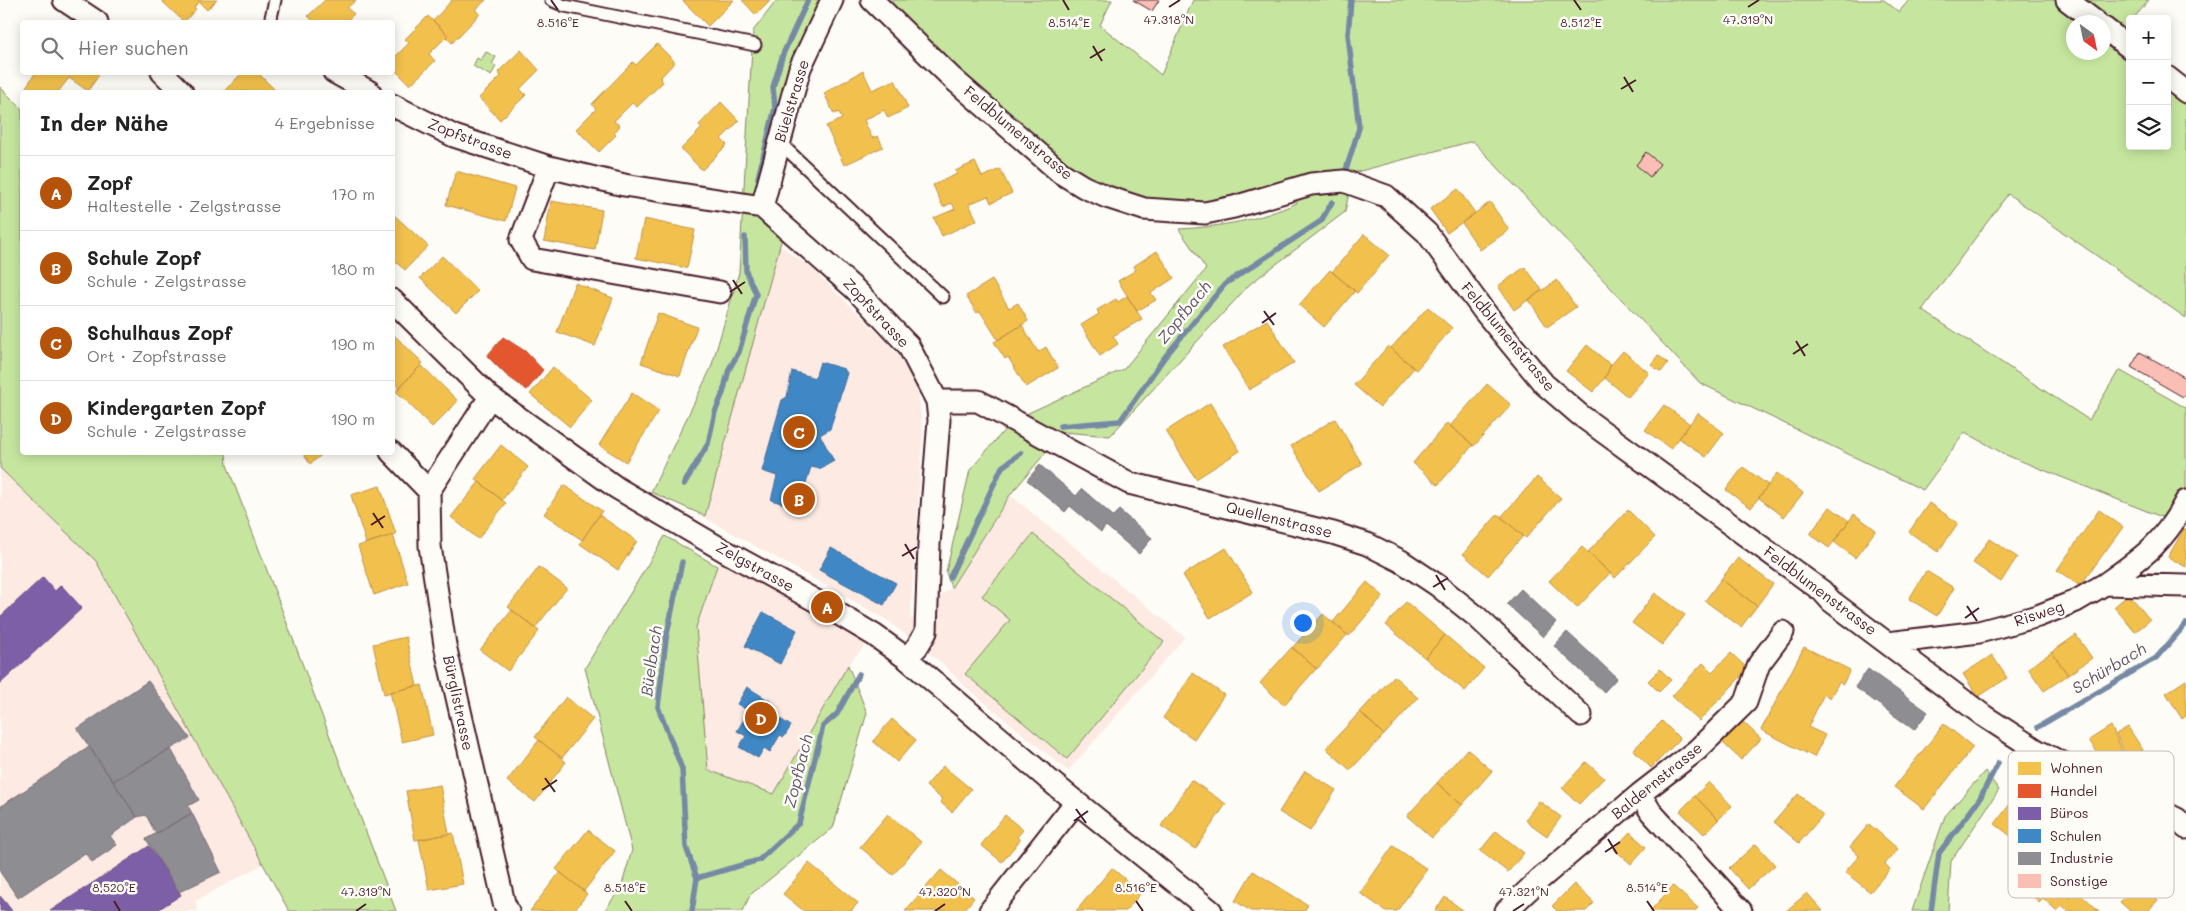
<!DOCTYPE html>
<html lang="de">
<meta charset="utf-8">
<style>
:root{--surface:#fff;--page:#f6f6f6;--text:#222;--muted:#767676;--line:#e0e0e0;--accent:#b45309}
body{margin:0;font-family:Mali,sans-serif;background:var(--page);color:var(--text)}
.controls{position:absolute;right:15px;top:15px;display:grid;overflow:hidden;border-radius:5px;box-shadow:0 2px 12px #0003}
.controls button{width:45px;height:45px;display:grid;place-items:center;padding:0;border:0;border-bottom:1px solid var(--line);background:var(--surface);color:var(--text);font:25px sans-serif}
.compass{position:absolute;left:2066px;top:15px;width:45px;height:45px;border-radius:50%;background:var(--surface);box-shadow:0 2px 12px #0003;rotate:147deg}
.you{position:absolute;left:1302px;top:622px;width:18px;height:18px;margin:-12px;border:4px solid #fff;border-radius:50%;background:#1a73e8;box-shadow:0 0 0 8px #1a73e833}
.badge{display:grid;place-items:center;width:32px;height:32px;border-radius:50%;background:var(--accent);color:#fff;font-size:16px;font-weight:700}
.pin{position:absolute;translate:-50% -50%;border:2px solid #fff;box-shadow:0 1px 5px #0006}
.list{margin:0;padding:0;list-style:none}
h2{display:flex;justify-content:space-between;align-items:center;height:65px;margin:0;padding:0 20px;font-size:21px}
h2 small{font-size:16px;font-weight:400;color:var(--muted)}
.list li{display:grid;grid-template-columns:32px 1fr auto;gap:15px;align-items:center;box-sizing:border-box;height:75px;padding:0 20px;border-top:1px solid var(--line)}
.list b{display:block;font-size:19px;white-space:nowrap}
.list p{margin:0;font-size:16px;white-space:nowrap;color:var(--muted)}
.list em{font-size:16px;font-style:normal;color:var(--muted)}
.icon{flex:none;width:28px;height:28px;fill:none;stroke:currentColor;stroke-width:2;stroke-linecap:round;stroke-linejoin:round}
.map{position:relative;flex:none;width:2186px;height:911px;overflow:hidden}
.search{position:absolute;background:var(--surface);box-shadow:0 2px 12px #0003;left:20px;top:20px;width:375px;height:55px;display:flex;align-items:center;gap:12px;box-sizing:border-box;padding:0 18px;border-radius:5px;color:var(--muted);font-size:19px}
.panel{position:absolute;background:var(--surface);box-shadow:0 2px 12px #0003;left:20px;top:90px;width:375px;height:365px;border-radius:5px}
.map>svg:first-child{display:block}
.built{fill:#fceae3}
.green{fill:#c6e69f;stroke:#888265}
.homes{fill:#f2c14e;stroke:#c09044}
.shops{fill:#e4572e;stroke:#b6462d}
.offices{fill:#7b5ea7;stroke:#6c4b82}
.schools{fill:#3f88c5;stroke:#426897}
.industry{fill:#8d8d92;stroke:#796c73}
.lines{fill:none;stroke-linecap:round;stroke-linejoin:round}
.stream{stroke:#7689a4;stroke-width:5.5}
.building{fill:#fabfb4;stroke:#4a1f2b}
.lane-casing{stroke:#4a1f2b;stroke-width:15}
.street-casing{stroke:#4a1f2b;stroke-width:25}
.lane{stroke:#fdfcf7;stroke-width:11}
.street{stroke:#fdfcf7;stroke-width:21}
.ticks{fill:none;stroke:#4a1f2b;stroke-width:2}
.labels{text-anchor:middle;stroke-width:5;stroke-linejoin:round;paint-order:stroke}
.street-label{font-size:15px;fill:#4a1f2b;stroke:#fdfcf7}
.water-label{font-size:16px;font-style:italic;fill:#605468;stroke:#fdfcf7}
.key{fill:#fdfcf7;stroke:#c7baba;stroke-width:1}
.key-label{font-size:14px;fill:#4a1f2b}
.ticks-label{font-size:12px;text-anchor:middle;fill:#4a1f2b;stroke:#fdfcf7;stroke-width:5;stroke-linejoin:round;paint-order:stroke}
</style>
<div class="map">
<svg width="2186" height="911" viewBox="0 0 2186 911">
<rect width="100%" height="100%" fill="#fdfcf7"/>
<filter id="ink" filterUnits="userSpaceOnUse"><feTurbulence type="fractalNoise" baseFrequency=".02" numOctaves="2"/><feDisplacementMap in="SourceGraphic" scale="10" xChannelSelector="R" yChannelSelector="G"/><feConvolveMatrix kernelMatrix="1 2 1 2 8 2 1 2 1" color-interpolation-filters="sRGB"/></filter>
<g filter="url(#ink)">
<path class="built" d="M750 224 811 268 888 343 907 367 918 394 923 430 910 620 951 588 1010 495 1185 637 1068 771 960 682 944 665 887 620 679 503Z
M0 468 96 561 263 864 195 901 198 911H0Z
M723 550 874 635 848 665 774 794 708 770 696 627Z"/>
<path class="green" d="M777 0H823L795 50 762 206 785 227 705 516 651 492 711 368 739 273 753 31Z
M887 0H1112L1100 25 1161 75 1193 0H1884L1899 12 1909 0H2057L2086 22H2074V52H2104V36L2130 56V146H2167V85L2186 100V318L2008 194 1922 310 2089 420 2119 370 2186 408V489L2169 520 2006 455 1965 432 1923 490 1700 383 1473 141 1353 173 1345 212 1250 284 1110 436 1063 432 1010 495 951 588 946 572 970 470 1013 420 1124 369 1206 269 1179 229C1221 227 1259 220 1297 203L1294 181C1260 191 1224 205 1187 204 1154 203 1121 195 1092 180 1064 166 1041 142 1018 122 972 82 930 43 887 0Z
M2078 0H2149L2133 19H2130V22L2121 33Z
M486 52 496 57 492 64 496 66 491 76 473 66 477 58 481 60Z
M0 87 22 109V452L226 453 227 465 396 911H289L96 561 0 468Z
M1033 534 1164 642 1067 759 965 674 1010 620 982 596Z
M665 536 717 566 696 627 708 770 774 794 848 665 867 713 833 828 750 895 743 911H604L621 888 632 850 585 668Z
M1985 771 1999 790 1951 861 1948 911H1912L1945 816Z"/>
<path class="homes" d="M161 0H217L207 10 199 2 194 7 196 9 184 22Z
M325 0H356L347 8 354 14 345 22H314L308 16Z
M452 0H486L475 10 480 14 452 43 446 37 448 35 433 21Z
M682 0H734L708 26Z
M742 0H771L756 15Z
M428 16 448 35 429 54 435 61 410 85 392 67V60L409 43 405 39Z
M657 44 675 62 660 78 663 82 637 107 632 103 614 121 620 126 614 133 616 135 599 152 576 129 596 109 592 104 633 62 636 65Z
M521 50 539 70 520 89 526 95 500 120 479 98 501 76 498 72Z
M863 71 872 90 895 80 908 108 888 118 884 110 864 120 872 138 878 136 883 147 844 165 826 126 842 119 839 112 834 114 824 93Z
M36 72H101L88 91 69 78 58 92H34L26 87Z
M243 72H257L277 92H223Z
M721 102 739 121 721 139 727 145 702 170 681 149 702 128 699 125Z
M975 162 982 177 1000 169 1012 193 991 203 988 196 969 204 977 220 942 236 934 218 955 209 952 203 943 207 933 185 957 174 955 171Z
M456 171 515 188 506 221 446 205Z
M1458 189 1475 213 1447 233 1430 209Z
M551 201 602 210 595 250 544 241Z
M1490 202 1509 230 1480 250 1462 223Z
M392 213 428 246 405 270 392 259Z
M644 219 695 230 687 268 636 258Z
M1364 234 1389 255 1357 293 1332 272Z
M1157 251 1174 278 1151 293 1156 300 1137 311 1118 281 1136 270 1134 266Z
M442 256 478 291 456 313 420 278Z
M1525 267 1542 290 1514 310 1498 286Z
M1330 270 1355 291 1324 327 1299 305Z
M992 280 1009 308 1018 303 1028 321 998 340 980 311 977 313 966 296Z
M1557 280 1576 307 1547 327 1529 300Z
M575 283 613 298 595 346 557 332Z
M1127 296 1142 319 1113 336 1118 344 1100 356 1081 325 1099 314 1097 310 1116 299 1118 302Z
M1428 307 1452 328 1416 370 1391 348Z
M658 313 697 327 680 376 641 363Z
M1267 320 1294 363 1249 390 1223 347Z
M1022 325 1038 352 1046 347 1058 368 1026 387 1008 357 1005 359 994 342Z
M392 333 423 363 399 388 392 381Z
M1587 345 1611 365 1605 378 1593 392 1566 371Z
M1388 346 1414 368 1380 407 1354 385Z
M1623 351 1649 373 1628 397 1605 378 1611 365Z
M1658 355 1668 363 1661 372 1651 365Z
M421 365 458 401 432 427 396 391Z
M553 367 592 400 570 427 530 394Z
M1487 384 1511 405 1474 446 1450 426Z
M632 393 659 411 626 462 599 445Z
M1210 403 1240 451 1196 479 1166 431Z
M1664 405 1690 424 1671 449 1645 430Z
M1698 413 1724 433 1706 457 1679 438Z
M1335 419 1362 464 1319 491 1291 446Z
M1447 423 1473 445 1438 485 1413 463Z
M501 445 528 467 502 500 475 479Z
M302 452H325L310 464Z
M1743 467 1768 485 1751 508 1726 490Z
M1777 473 1803 493 1784 517 1759 498Z
M1537 477 1561 498 1526 538 1501 517Z
M479 482 506 503 478 539 451 517Z
M564 485 602 511 582 540 544 514Z
M380 486 396 534 366 543 351 495Z
M1929 503 1958 523 1938 552 1909 532Z
M1830 507 1849 521 1829 548 1810 534Z
M1628 510 1655 537 1615 578 1588 552Z
M2099 510 2123 527 2080 586 2057 570Z
M1498 514 1523 536 1488 576 1463 554Z
M1854 514 1876 530 1855 558 1834 542Z
M599 515 637 541 618 570 580 544Z
M2184 529 2186 531V567L2168 557Z
M393 535 408 583 374 595 358 546Z
M1989 539 2017 557 2001 582 1973 563Z
M1582 547 1610 573 1577 608 1549 581Z
M1226 548 1253 592 1210 618 1183 575Z
M1738 558 1773 584 1757 606 1721 579Z
M539 567 567 588 535 628 508 607Z
M1926 571 1954 588 1937 616 1909 599Z
M1721 579 1757 606 1741 627 1705 601Z
M1367 582 1383 596 1349 636 1333 622Z
M1655 593 1685 615 1662 645 1632 623Z
M2129 594 2150 620 2135 632 2114 607Z
M1406 602 1445 635 1425 658 1386 625Z
M512 610 539 631 508 671 480 650Z
M1323 614 1347 635 1317 669 1292 648Z
M1445 635 1484 668 1465 691 1425 658Z
M2076 635 2092 658 2068 675 2052 652Z
M406 637 417 686 384 694 373 644Z
M1292 647 1316 669 1284 705 1260 683Z
M1804 647 1850 670 1843 684 1839 682 1830 698 1824 694 1808 727 1825 735 1814 757 1761 730Z
M2052 652 2068 675 2044 691 2028 668Z
M1731 653 1748 669 1699 721 1672 696 1703 663 1712 672Z
M1992 655 2007 678 1978 697 1963 674Z
M1660 669 1671 680 1659 692 1648 681Z
M1193 673 1224 695 1194 739 1163 718Z
M1394 676 1418 698 1384 735 1360 712Z
M2186 680V716L2182 719 2166 693Z
M422 685 433 735 402 742 390 692Z
M566 697 593 719 562 758 535 737Z
M1360 712 1384 735 1350 770 1326 748Z
M892 719 916 740 897 762 873 741Z
M1741 720 1761 739 1741 760 1721 741Z
M1662 721 1680 739 1651 768 1633 750Z
M1944 724 1973 747 1924 809 1894 787Z
M2111 726 2123 753 2105 764 2089 740Z
M2128 727 2143 750 2128 760 2116 734Z
M539 740 566 762 535 802 507 781Z
M1467 749 1492 771 1462 805 1437 783Z
M1586 762 1604 778 1579 804 1562 788Z
M943 766 971 789 952 812 940 802 942 799 926 786Z
M1305 771 1336 790 1310 831 1279 812Z
M1191 780 1226 804 1195 849 1161 826Z
M1709 782 1732 806 1718 820 1695 796Z
M1437 783 1462 805 1432 838 1407 816Z
M440 785 449 834 415 840 406 791Z
M1798 794 1823 815 1799 843 1774 822Z
M1695 796 1718 820 1704 834 1680 811Z
M2016 796 2032 808 2012 837 1995 824Z
M1539 801 1561 817 1547 836 1525 820Z
M888 814 921 842 893 875 860 847Z
M1005 815 1023 830 1017 837 1020 840 1002 862 981 845Z
M1869 824 1898 849 1885 864 1890 869 1870 892 1845 872 1859 856 1850 847Z
M588 830 615 851 584 891 556 869Z
M1496 831 1524 853 1508 872 1480 851Z
M1630 832 1646 847 1631 864 1614 849Z
M453 833 463 884 429 890 419 840Z
M1756 844 1775 865 1748 889 1729 868Z
M1393 846 1427 869 1397 911H1386L1360 893Z
M809 863 858 903 851 911H804L783 894Z
M1112 868 1141 893 1126 911H1076Z
M941 870 974 898 963 911H905Z
M1253 871 1308 905 1304 911H1251L1235 901Z
M560 872 587 894 574 911H530Z
M2034 873 2051 889 2056 884 2070 898 2077 890 2099 911H2068L2062 905 2057 911 2043 898 2039 902 2022 886Z
M2140 883 2158 900 2148 911H2130L2120 902Z
M1574 884 1594 903 1586 911H1557L1552 906Z
M1673 886 1698 908 1695 911H1650Z
M1807 893 1823 911H1786Z
M1445 897 1464 911H1435Z"/>
<path class="shops" d="M503 337 525 351 543 370 527 390 506 375 487 356Z"/>
<path class="offices" d="M43 577 55 591 61 585 82 608 0 684V617Z
M149 846 181 895 156 911H50Z
M0 896 6 903 12 911H0Z"/>
<path class="schools" d="M820 362 844 369 847 373 830 429 820 435 834 461 820 469 811 467 799 505 791 503 788 505 771 500 777 476 762 471 782 400 787 397 792 371 815 378Z
M831 548 896 583 884 605 819 570Z
M763 612 797 630 780 664 745 646Z
M747 687 773 703 768 711 791 726 784 737 780 735 770 752 764 748 758 758 739 747 746 736 737 731 749 711 737 704Z"/>
<path class="industry" d="M1040 465 1076 496 1082 489 1113 516 1119 510 1152 538 1139 554 1106 526 1101 532 1070 506 1065 512 1027 480Z
M1521 589 1556 622 1543 637 1507 604Z
M1567 632 1617 678 1604 692 1554 646Z
M1868 669 1928 712 1914 730 1855 687Z
M148 681 190 738 113 781 77 729Z
M89 747 137 817 110 836 117 845 92 862 85 853 18 898 0 872V807Z
M171 749 199 800 188 806 192 813 156 834 146 815 137 817 113 781Z
M192 813 221 872 179 892 146 839Z"/>
<g class="lines">
<path class="stream" d="M1345 173 1359 128 1348 35 1351 0
M758 178 775 108 773 87 783 54 808 0
M1060 426 1120 421 1164 358 1225 284 1321 221 1332 202
M684 484 708 444 715 412 723 393 729 369 739 352 756 294 746 271 745 237
M682 562 666 639 658 707 682 769 686 847 697 878
M950 577 1002 467 1021 453
M2038 727 2156 658 2186 624
M692 911 697 878 759 860 799 823 823 726 837 714 859 674
M1931 911 1939 853 1979 800 1998 763"/>
</g>
<path class="building" d="M1133 0H1159L1152 11Z
M1646 152 1660 164 1650 177 1636 165Z
M2140 352 2186 378V392L2183 397 2131 367Z"/>
<g class="lines">
<g class="lane-casing">
<path id="lane" d="M551 0 565 6 755 45
M270 22 275 0
M780 143 943 297"/>
</g>
<g class="street-casing">
<path id="street" d="M64 0 97 22
M872 0 952 78 1061 173 1084 187 1107 197 1144 209 1205 213 1234 207 1311 184 1344 181 1386 196 1427 233 1483 310 1544 384 1580 415 1822 591 1831 601 1984 716 2038 751 2177 819 2186 828
M2067 0 2096 22
M2104 28 2130 48
M162 72 182 92
M334 72 370 92
M2167 77 2186 92
M392 105 454 136 549 167 624 185 762 207 856 290 903 340 908 345 937 401 939 420 929 545 926 632 917 647 906 658
M549 167 521 240 532 259 720 292
M762 207 800 68 832 0
M392 300 490 397 617 488 723 550 827 607 874 635 906 658 1055 785 1211 911
M937 401H978L1129 483 1333 533 1367 544 1401 561 1437 585 1477 617 1581 715
M391 452 429 491 430 546 445 645 504 903 508 911
M429 491 490 397
M2105 584C2143 557 2163 544 2186 501
M1888 643 1979 632 2038 616 2076 601 2105 584 2186 586
M1640 794 1651 812 1741 911
M990 911 1076 802
M1506 911 1540 879 1640 794 1697 750 1746 702 1759 664 1783 632"/>
</g>
<use href="#lane" class="lane"/>
<use href="#street" class="street"/>
</g>
</g>
<path class="ticks" d="M551 0 558 10M1063 0 1069 10M1574 0 1581 10M1169 7 1180 0M1748 7 1759 0M1093 46 1102 61M1090 58 1105 49M1624 77 1633 92M1621 89 1636 80M733 280 742 294M730 292 745 282M1264 311 1274 325M1262 323 1276 313M1796 341 1805 356M1793 354 1808 344M373 513 383 528M371 525 385 516M905 544 914 559M902 556 917 547M1436 575 1445 590M1433 587 1448 578M1967 606 1977 621M1965 618 1979 608M545 778 555 792M542 790 557 780M1076 809 1086 823M1074 821 1088 811M1608 839 1617 854M1605 852 1620 842M114 901 120 911M625 901 632 911M1136 901 1143 911M1647 901 1654 911M356 911 366 904M935 911 945 904M1513 911 1524 904"/>
<g class="labels">
<g class="street-label">
<text transform="translate(792 101) rotate(-73)" y="5">Büelstrasse</text>
<text transform="translate(1018 133) rotate(40)" y="5">Feldblumenstrasse</text>
<text transform="translate(470 139) rotate(21)" y="5">Zopfstrasse</text>
<text transform="translate(876 313) rotate(47)" y="5">Zopfstrasse</text>
<text transform="translate(1508 337) rotate(50)" y="5">Feldblumenstrasse</text>
<text transform="translate(1279 520) rotate(14)" y="5">Quellenstrasse</text>
<text transform="translate(755 567) rotate(29)" y="5">Zelgstrasse</text>
<text transform="translate(1820 591) rotate(37)" y="5">Feldblumenstrasse</text>
<text transform="translate(2039 614) rotate(-18)" y="5">Risweg</text>
<text transform="translate(458 703) rotate(78)" y="5">Bürglistrasse</text>
<text transform="translate(1657 781) rotate(-39)" y="5">Baldernstrasse</text>
</g>
<g class="water-label">
<text transform="translate(1184 312) rotate(-51)" y="6">Zopfbach</text>
<text transform="translate(651 661) rotate(-82)" y="6">Büelbach</text>
<text transform="translate(2109 668) rotate(-31)" y="6">Schürbach</text>
<text transform="translate(798 771) rotate(-76)" y="6">Zopfbach</text>
</g>
</g>
<rect x="2008" y="751" width="166" height="147" rx="8" class="key"/>
<rect x="2018" y="762" width="23" height="13" fill="#f2c14e"/>
<rect x="2018" y="784" width="23" height="14" fill="#e4572e"/>
<rect x="2018" y="807" width="23" height="13" fill="#7b5ea7"/>
<rect x="2018" y="829" width="23" height="14" fill="#3f88c5"/>
<rect x="2018" y="852" width="23" height="13" fill="#8d8d92"/>
<rect x="2018" y="874" width="23" height="14" fill="#fabfb4"/>
<g class="key-label">
<text x="2050" y="773">Wohnen</text>
<text x="2050" y="796">Handel</text>
<text x="2050" y="818">Büros</text>
<text x="2050" y="841">Schulen</text>
<text x="2050" y="863">Industrie</text>
<text x="2050" y="886">Sonstige</text>
</g>
<g class="ticks-label">
<text x="1169" y="24">47.318°N</text>
<text x="1748" y="24">47.319°N</text>
<text x="558" y="27">8.516°E</text>
<text x="1069" y="27">8.514°E</text>
<text x="1581" y="27">8.512°E</text>
<text x="114" y="892">8.520°E</text>
<text x="625" y="892">8.518°E</text>
<text x="1136" y="892">8.516°E</text>
<text x="1647" y="892">8.514°E</text>
<text x="366" y="896">47.319°N</text>
<text x="945" y="896">47.320°N</text>
<text x="1524" y="896">47.321°N</text>
</g>
</svg>
<div class="controls">
<button>+</button>
<button>−</button>
<button><svg class="icon" aria-label="layers" viewBox="0 0 24 24"><path d="M12 4l9 5-9 5-9-5zM3 14l9 5 9-5"/></svg></button>
</div>
<svg class="compass" viewBox="-18 -18 36 36"><path d="M0-13l5 13h-10z" fill="#e53935"/><path d="M0 13l5-13h-10z" fill="#767676"/></svg>
<div class="you"></div>
<div class="pin badge" style="left:827px;top:607px">A</div>
<div class="pin badge" style="left:799px;top:499px">B</div>
<div class="pin badge" style="left:799px;top:432px">C</div>
<div class="pin badge" style="left:761px;top:718px">D</div>
<div class="search"><svg class="icon" aria-label="search" viewBox="0 0 24 24"><circle cx="10" cy="10" r="6"/><path d="M15 15l6 6"/></svg>Hier suchen</div>
<section class="panel">
<h2>In der Nähe<small>4 Ergebnisse</small></h2>
<ul class="list">
<li><span class="badge">A</span><div><b>Zopf</b><p>Haltestelle · Zelgstrasse</p></div><em>170 m</em></li>
<li><span class="badge">B</span><div><b>Schule Zopf</b><p>Schule · Zelgstrasse</p></div><em>180 m</em></li>
<li><span class="badge">C</span><div><b>Schulhaus Zopf</b><p>Ort · Zopfstrasse</p></div><em>190 m</em></li>
<li><span class="badge">D</span><div><b>Kindergarten Zopf</b><p>Schule · Zelgstrasse</p></div><em>190 m</em></li>
</ul>
</section>
</div>
